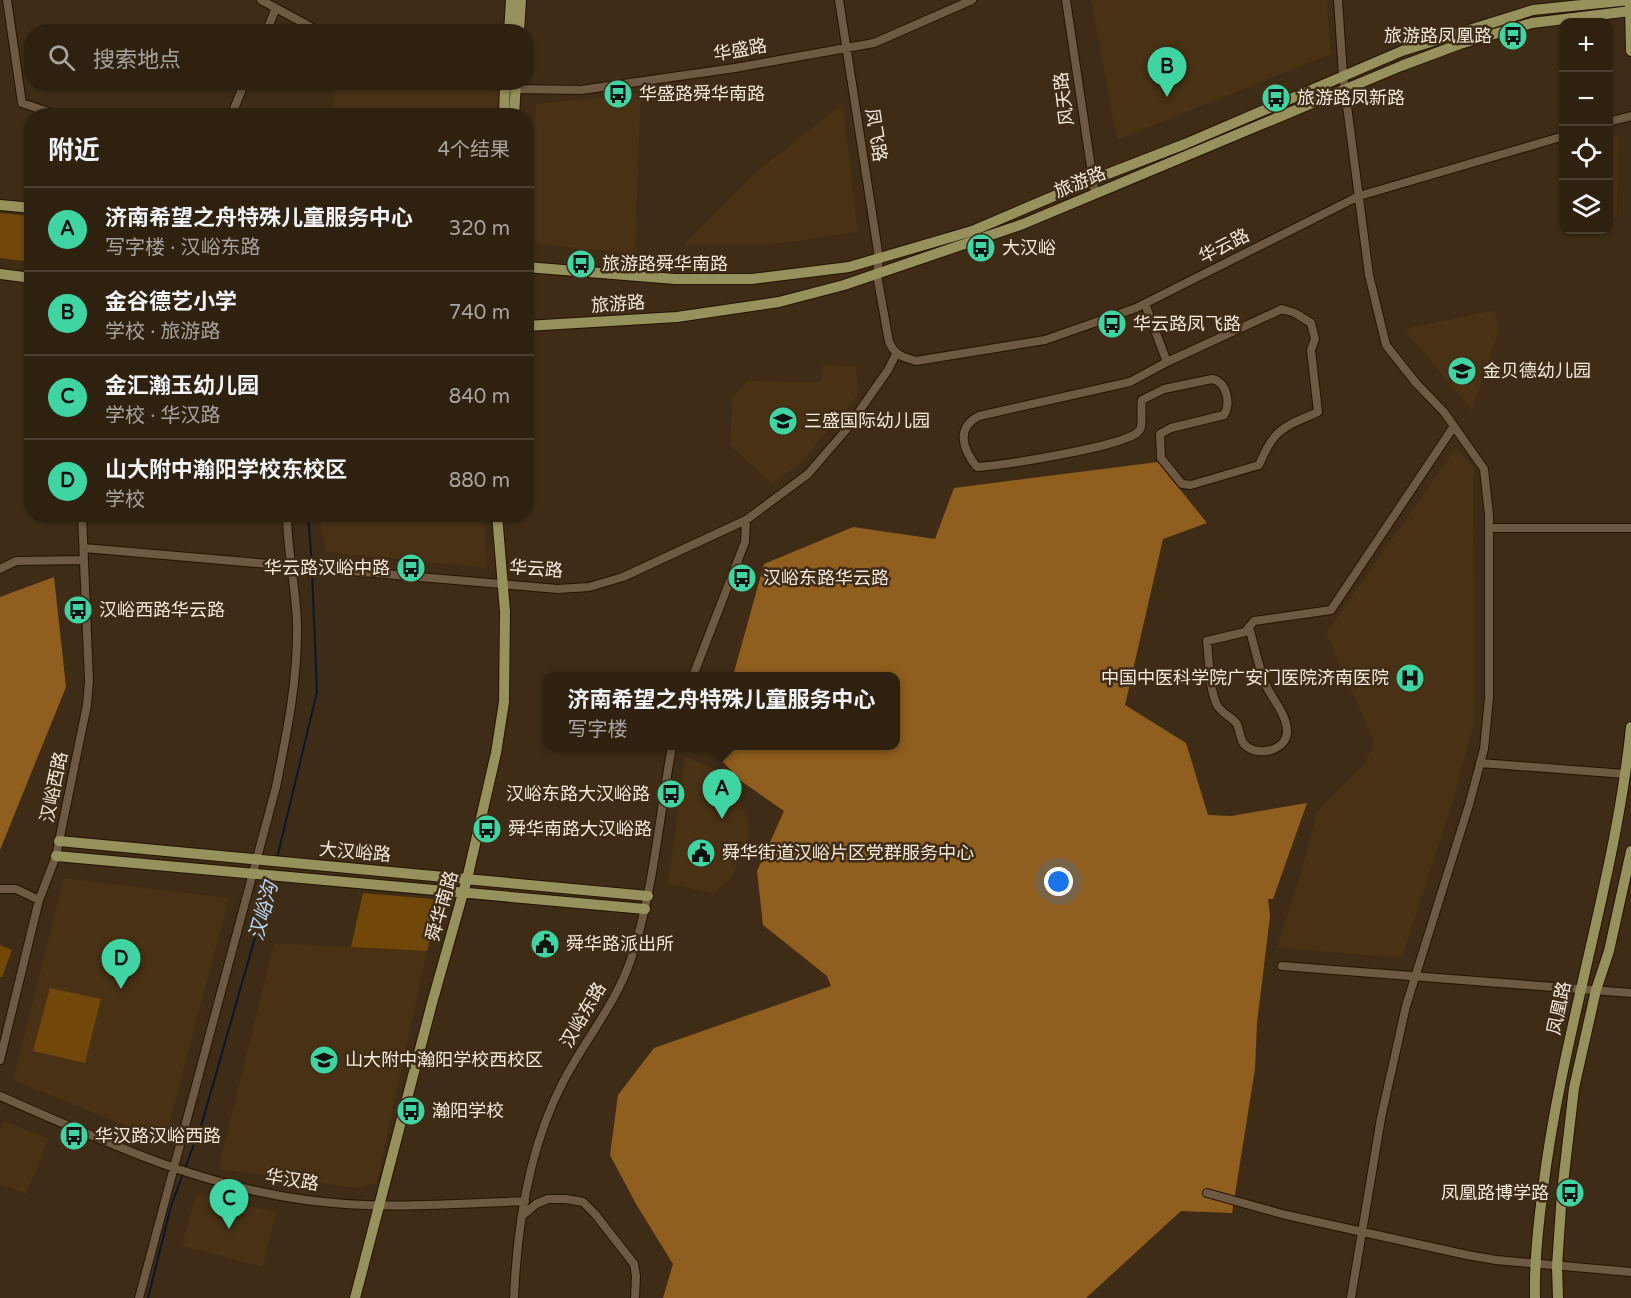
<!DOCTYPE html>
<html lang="zh">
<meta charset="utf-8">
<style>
:root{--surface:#2e2110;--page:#3a2e1e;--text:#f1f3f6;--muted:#a7a39f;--line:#493e30;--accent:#40d4a2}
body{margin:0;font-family:"Varela Round","Noto Sans SC",sans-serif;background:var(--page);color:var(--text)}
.controls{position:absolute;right:18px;top:18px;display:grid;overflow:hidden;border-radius:12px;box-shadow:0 2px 4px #0004}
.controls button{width:54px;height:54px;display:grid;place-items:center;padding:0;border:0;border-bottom:2px solid var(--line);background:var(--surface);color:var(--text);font:30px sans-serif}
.you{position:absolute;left:1059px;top:882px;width:21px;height:21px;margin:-15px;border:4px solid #fff;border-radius:50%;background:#1a73e8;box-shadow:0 0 0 9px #1a73e833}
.badge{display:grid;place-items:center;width:39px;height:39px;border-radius:50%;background:var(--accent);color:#111;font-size:20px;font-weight:700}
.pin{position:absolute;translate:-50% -50px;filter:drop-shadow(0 2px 3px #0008)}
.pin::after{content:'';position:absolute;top:32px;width:21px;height:18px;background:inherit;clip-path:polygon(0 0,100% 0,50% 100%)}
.popup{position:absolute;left:543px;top:672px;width:357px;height:78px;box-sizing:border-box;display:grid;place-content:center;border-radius:12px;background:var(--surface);filter:drop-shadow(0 2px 4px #0005);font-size:20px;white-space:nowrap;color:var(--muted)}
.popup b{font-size:22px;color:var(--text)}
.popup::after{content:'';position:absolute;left:50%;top:100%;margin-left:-12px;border:12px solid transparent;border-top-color:var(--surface)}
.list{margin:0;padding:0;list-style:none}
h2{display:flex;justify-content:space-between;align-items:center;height:78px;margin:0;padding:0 24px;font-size:26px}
h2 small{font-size:20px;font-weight:400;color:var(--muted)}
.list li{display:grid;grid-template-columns:39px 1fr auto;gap:18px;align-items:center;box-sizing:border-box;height:84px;padding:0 24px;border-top:2px solid var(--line)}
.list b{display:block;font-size:22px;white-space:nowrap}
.list p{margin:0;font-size:20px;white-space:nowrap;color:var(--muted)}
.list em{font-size:20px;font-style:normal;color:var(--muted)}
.icon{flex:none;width:33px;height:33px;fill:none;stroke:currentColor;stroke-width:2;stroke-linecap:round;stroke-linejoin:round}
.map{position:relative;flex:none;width:1631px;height:1298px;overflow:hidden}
.search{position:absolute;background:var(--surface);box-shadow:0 2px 4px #0004;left:24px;top:24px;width:510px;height:66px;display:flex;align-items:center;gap:15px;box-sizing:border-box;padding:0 21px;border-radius:24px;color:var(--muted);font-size:22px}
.panel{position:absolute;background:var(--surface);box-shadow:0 2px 4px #0004;left:24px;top:108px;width:510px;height:414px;border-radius:24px}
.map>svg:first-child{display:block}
.built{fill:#483115}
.green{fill:#71470a}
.forest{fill:#905f1f}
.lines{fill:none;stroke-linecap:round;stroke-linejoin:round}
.stream{stroke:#05182e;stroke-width:2}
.minor-casing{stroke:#251401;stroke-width:10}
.major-casing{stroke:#251401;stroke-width:12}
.minor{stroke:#6e5943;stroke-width:8}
.major{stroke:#96915d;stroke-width:10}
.labels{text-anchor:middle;stroke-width:5;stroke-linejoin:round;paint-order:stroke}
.poi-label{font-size:18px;fill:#f5e9dc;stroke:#3e2c16;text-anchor:start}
.street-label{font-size:18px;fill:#f5e9dc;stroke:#3e2c16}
.water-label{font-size:20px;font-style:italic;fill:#b9d9fe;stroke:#3e2c16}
</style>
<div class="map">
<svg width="1631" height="1298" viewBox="0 0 1631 1298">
<rect width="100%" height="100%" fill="#3e2c16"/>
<path class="built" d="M1091 0H1327L1331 54 1117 140Z
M462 82 499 90 497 115 332 116 336 83Z
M641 93 635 254 528 243 536 104Z
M843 104 858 232 770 245H683L757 171Z
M1618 136 1617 217H1609V138Z
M1561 150H1563V217H1559Z
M1494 310 1499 330 1472 411 1404 329Z
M822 365 856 366 858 395 798 466 771 484 730 445 732 398 748 381 821 382Z
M1456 448 1473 466 1474 723 1453 801 1402 958 1277 948 1301 872 1317 812 1364 764 1374 742 1326 633Z
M318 515H485L486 568 326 552Z
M685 756 726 774 748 820V841L731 878 714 893 668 884Z
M64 878 229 898 167 1132 152 1137 13 1080Z
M274 943 427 951 377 1183 356 1188 218 1169Z
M4 1121 49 1139 26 1194 0 1184V1130Z
M196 1194 276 1212 263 1267 182 1246Z"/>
<path class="green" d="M0 213 31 216V262L0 258Z
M363 893 433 899 440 904 427 951 351 947Z
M0 945 12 950 2 977H0Z
M50 988 101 999 85 1063 33 1051Z"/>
<path class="forest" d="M1158 462 1207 523 1163 539 1125 705 1186 743 1208 815 1231 816 1307 803 1273 899H1268L1270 916 1257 1023 1255 1069 1232 1213 1181 1211 1086 1298H663L673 1264 636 1204 610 1155 618 1095 654 1048 831 986 827 976 763 925 757 871 784 811 741 781 712 750 713 746H896V676H733L764 564 853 527 935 539 954 488Z
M54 577 66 687 0 850V597Z"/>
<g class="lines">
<path class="stream" d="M308 514 312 566
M277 858 317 692 312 571
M185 1168 202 1123 272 878
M148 1298 171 1206 183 1174"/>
<g class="minor-casing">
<path id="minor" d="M7 0 22 103 60 116
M261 0 320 32
M839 0 879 258 877 275 889 342C895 355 902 357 916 361L1045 340 1136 308 1359 196 1564 136
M1066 0 1095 194
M1338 0 1343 75 1369 275 1386 345 1416 383 1444 412 1484 469 1489 515V698L1484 749 1469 805 1406 1006 1381 1118 1351 1298
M266 32 276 8
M481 82 516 89 581 90 735 68 874 43 972 0
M231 116 245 82
M1608 122 1631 116
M1145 304 1167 362 1130 382 979 416C955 428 963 450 977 467 1002 465 1125 447 1139 431 1144 426 1140 408 1142 400L1164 389 1212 379C1227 382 1231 403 1224 415L1171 428 1160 434 1161 458 1182 484 1191 485 1259 465C1274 428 1284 427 1318 412L1311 350 1315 339 1311 323 1295 313 1282 309 1167 362
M1489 528H1631
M84 548 558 589 589 587 623 577 746 520 808 474 846 430 888 370 896 354
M0 569 16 561 84 560
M1249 627C1254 645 1258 663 1264 681 1270 697 1286 712 1287 730 1288 749 1263 756 1249 748 1239 743 1241 733 1237 724 1232 717 1221 713 1217 705 1209 689 1209 659 1207 641L1245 632 1254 621 1331 610 1454 426
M693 676 745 542 746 520
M1480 763 1625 774
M0 889H16L39 900
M1282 966 1631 993
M0 1060 39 900 56 856 87 705 89 681 82 514
M0 1096C101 1140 195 1185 306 1200 378 1210 452 1204 525 1201
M1207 1193 1286 1215 1467 1255 1496 1260 1631 1272
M522 1216 536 1204 548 1199H566L583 1202 595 1214 634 1264 636 1276 635 1298
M139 1298 276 787C287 732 298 680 297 624 296 587 287 551 287 514
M514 1298C517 1226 529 1147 563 1082 584 1041 616 1004 631 959 654 890 659 817 672 746"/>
</g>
<g class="major-casing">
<path id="major" d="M1630 6 1631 51
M509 32 511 0
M519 32 521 0
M504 116 505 82
M514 116 516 82
M0 205 32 208
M526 267 675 279H752L849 267 972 231 1092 180 1185 144 1402 51 1533 10 1630 0
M0 274 32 278
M526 326 677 317 779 302 844 285 1023 224 1401 66 1460 44 1532 23 1631 11
M59 841 648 896
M56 856 645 909
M355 1298 432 1003 467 879 496 753 504 702 505 612 497 514
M1535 1298C1534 1261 1538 1226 1543 1189 1562 1033 1615 883 1631 727
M1558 1298 1557 1266 1562 1192 1574 1088 1596 990 1609 951 1631 851"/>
</g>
<use href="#minor" class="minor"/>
<use href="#major" class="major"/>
</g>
<defs>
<g id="bus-disc" transform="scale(1.5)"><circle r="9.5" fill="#40d4a2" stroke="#3e2c16"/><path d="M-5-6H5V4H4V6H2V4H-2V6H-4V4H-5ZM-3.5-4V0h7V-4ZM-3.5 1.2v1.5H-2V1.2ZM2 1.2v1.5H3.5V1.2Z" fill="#111"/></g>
<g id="school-disc" transform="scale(1.5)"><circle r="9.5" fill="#40d4a2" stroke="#3e2c16"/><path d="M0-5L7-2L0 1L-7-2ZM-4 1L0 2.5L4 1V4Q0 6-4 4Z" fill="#111"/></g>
<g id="hospital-disc" transform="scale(1.5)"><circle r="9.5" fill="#40d4a2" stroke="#3e2c16"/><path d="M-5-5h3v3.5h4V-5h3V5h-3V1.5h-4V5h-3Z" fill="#111"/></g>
<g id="civic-disc" transform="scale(1.5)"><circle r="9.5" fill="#40d4a2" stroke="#3e2c16"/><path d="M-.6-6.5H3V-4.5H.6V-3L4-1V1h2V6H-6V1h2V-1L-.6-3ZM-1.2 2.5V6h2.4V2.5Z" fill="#111"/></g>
</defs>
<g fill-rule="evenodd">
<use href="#bus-disc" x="1513" y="36"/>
<use href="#bus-disc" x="618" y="94"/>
<use href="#bus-disc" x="1276" y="98"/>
<use href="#bus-disc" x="981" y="248"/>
<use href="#bus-disc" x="581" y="264"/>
<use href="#bus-disc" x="1112" y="324"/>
<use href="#school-disc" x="1462" y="371"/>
<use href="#school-disc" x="783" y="421"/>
<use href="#bus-disc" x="411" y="568"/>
<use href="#bus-disc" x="742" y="578"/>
<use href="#bus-disc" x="78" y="610"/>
<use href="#hospital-disc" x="1410" y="678"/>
<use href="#bus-disc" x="671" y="794"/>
<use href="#bus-disc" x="487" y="829"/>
<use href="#civic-disc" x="701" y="853"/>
<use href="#civic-disc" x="545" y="944"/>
<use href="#school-disc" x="324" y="1060"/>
<use href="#bus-disc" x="411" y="1111"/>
<use href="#bus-disc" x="74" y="1136"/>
<use href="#bus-disc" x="1570" y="1193"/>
</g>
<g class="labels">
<g class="poi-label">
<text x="1492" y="42" text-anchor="end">旅游路凤凰路</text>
<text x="639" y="100">华盛路舜华南路</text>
<text x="1297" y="104">旅游路凤新路</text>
<text x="1002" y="254">大汉峪</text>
<text x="602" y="270">旅游路舜华南路</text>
<text x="1133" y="330">华云路凤飞路</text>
<text x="1483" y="377">金贝德幼儿园</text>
<text x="804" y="427">三盛国际幼儿园</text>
<text x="390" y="574" text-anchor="end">华云路汉峪中路</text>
<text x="763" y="584">汉峪东路华云路</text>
<text x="99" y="616">汉峪西路华云路</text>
<text x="1389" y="684" text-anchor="end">中国中医科学院广安门医院济南医院</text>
<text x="650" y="800" text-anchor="end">汉峪东路大汉峪路</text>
<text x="508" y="835">舜华南路大汉峪路</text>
<text x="722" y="859">舜华街道汉峪片区党群服务中心</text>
<text x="566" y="950">舜华路派出所</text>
<text x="345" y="1066">山大附中瀚阳学校西校区</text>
<text x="432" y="1117">瀚阳学校</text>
<text x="95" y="1142">华汉路汉峪西路</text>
<text x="1549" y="1199" text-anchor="end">凤凰路博学路</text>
</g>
<g class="street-label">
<text transform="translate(740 50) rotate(-10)" y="6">华盛路</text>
<text transform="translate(1064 99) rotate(-97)" y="6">风天路</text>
<text transform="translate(876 135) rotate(81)" y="6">凤飞路</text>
<text transform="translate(1080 182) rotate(-22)" y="6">旅游路</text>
<text transform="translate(1224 246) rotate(-27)" y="6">华云路</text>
<text transform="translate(618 304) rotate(-4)" y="6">旅游路</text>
<text transform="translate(536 569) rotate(4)" y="6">华云路</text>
<text transform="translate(54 787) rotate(-78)" y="6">汉峪西路</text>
<text transform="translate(355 852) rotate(5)" y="6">大汉峪路</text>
<text transform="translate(442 906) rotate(-74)" y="6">舜华南路</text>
<text transform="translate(1559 1008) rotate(-78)" y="6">凤凰路</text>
<text transform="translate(583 1015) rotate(-60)" y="6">汉峪东路</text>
<text transform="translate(292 1180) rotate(9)" y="6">华汉路</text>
</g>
<g class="water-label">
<text transform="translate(263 911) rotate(-75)" y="7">汉峪沟</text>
</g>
</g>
</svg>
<div class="controls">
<button>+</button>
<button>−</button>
<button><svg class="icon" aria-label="locate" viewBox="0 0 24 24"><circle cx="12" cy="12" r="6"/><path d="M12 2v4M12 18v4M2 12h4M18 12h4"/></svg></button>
<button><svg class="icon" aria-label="layers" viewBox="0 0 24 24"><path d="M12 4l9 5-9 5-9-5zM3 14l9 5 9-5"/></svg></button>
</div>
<div class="you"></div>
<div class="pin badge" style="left:722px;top:819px">A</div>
<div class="popup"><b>济南希望之舟特殊儿童服务中心</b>写字楼</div>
<div class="pin badge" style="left:1167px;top:97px">B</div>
<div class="pin badge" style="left:229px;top:1229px">C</div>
<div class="pin badge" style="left:121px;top:989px">D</div>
<div class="search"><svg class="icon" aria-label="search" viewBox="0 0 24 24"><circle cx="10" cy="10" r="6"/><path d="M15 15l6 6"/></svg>搜索地点</div>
<section class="panel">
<h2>附近<small>4个结果</small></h2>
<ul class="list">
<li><span class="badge">A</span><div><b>济南希望之舟特殊儿童服务中心</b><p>写字楼 · 汉峪东路</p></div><em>320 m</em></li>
<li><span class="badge">B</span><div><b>金谷德艺小学</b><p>学校 · 旅游路</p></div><em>740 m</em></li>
<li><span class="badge">C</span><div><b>金汇瀚玉幼儿园</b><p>学校 · 华汉路</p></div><em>840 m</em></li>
<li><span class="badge">D</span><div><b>山大附中瀚阳学校东校区</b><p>学校</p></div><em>880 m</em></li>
</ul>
</section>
</div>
